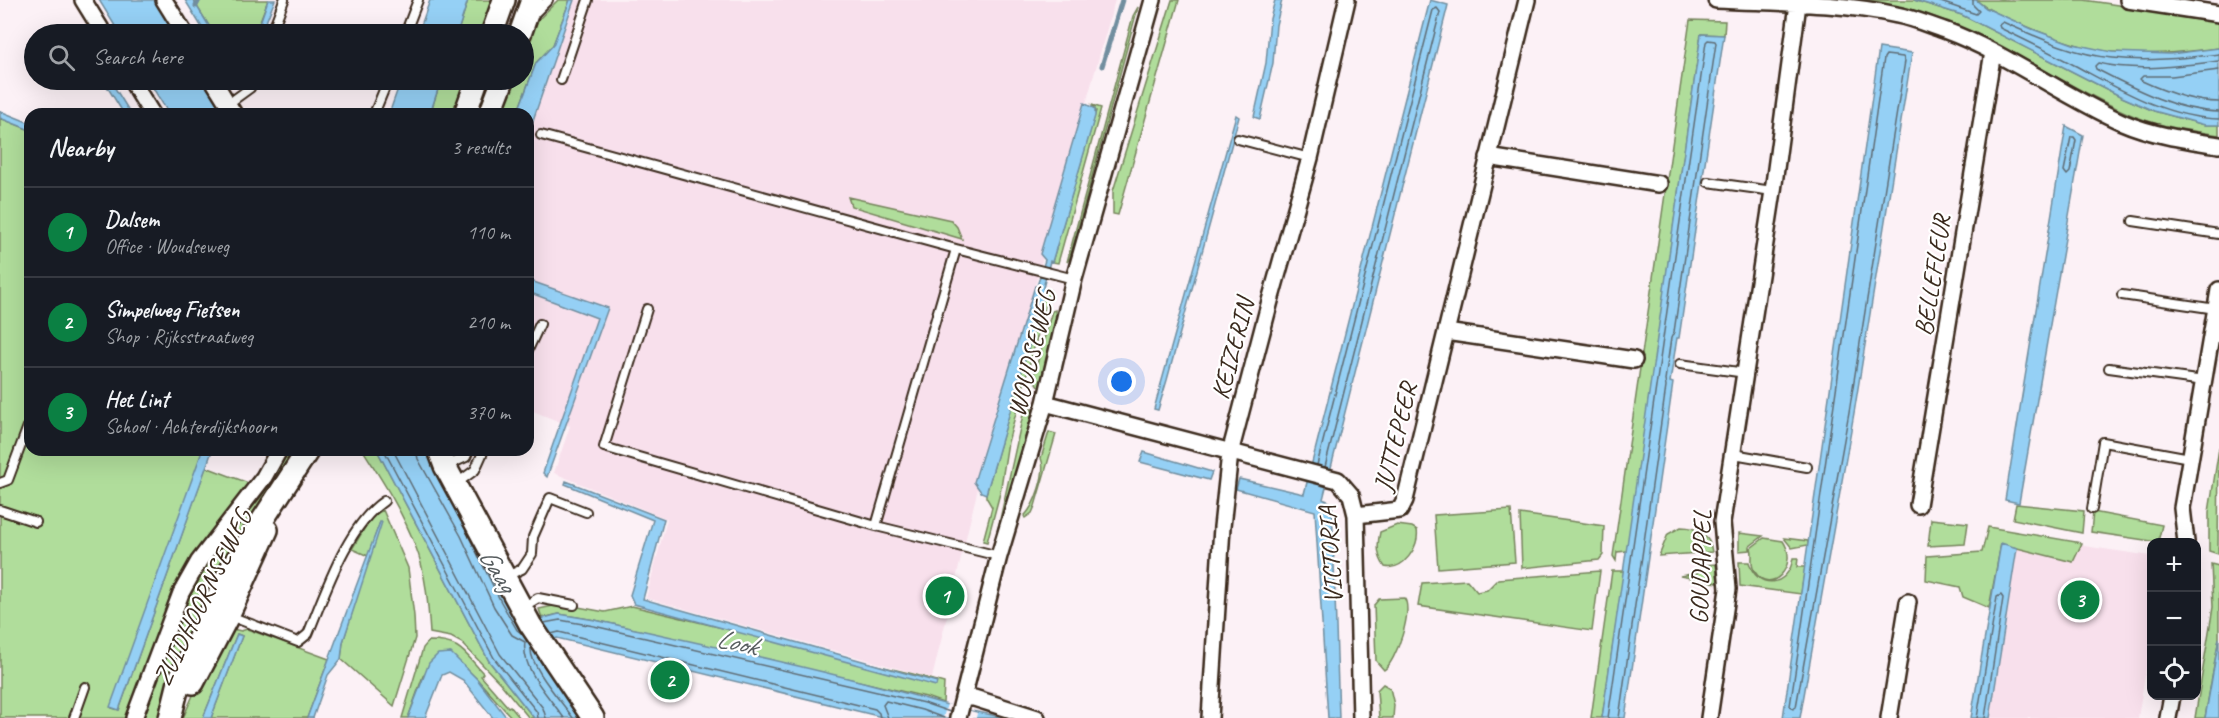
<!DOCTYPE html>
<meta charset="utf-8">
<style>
:root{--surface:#171b24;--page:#242831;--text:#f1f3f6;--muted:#9ea1a6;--line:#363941;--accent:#0b8043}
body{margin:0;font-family:Caveat,sans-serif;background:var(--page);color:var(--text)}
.controls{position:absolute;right:18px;bottom:18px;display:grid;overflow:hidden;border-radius:12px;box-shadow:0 6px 24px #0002}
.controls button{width:54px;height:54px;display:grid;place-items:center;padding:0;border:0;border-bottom:2px solid var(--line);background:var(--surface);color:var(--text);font:30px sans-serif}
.you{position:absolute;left:1122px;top:382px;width:21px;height:21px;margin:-15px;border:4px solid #fff;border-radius:50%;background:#1a73e8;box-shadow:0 0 0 9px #1a73e833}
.badge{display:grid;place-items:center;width:39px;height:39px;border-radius:50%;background:var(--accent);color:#fff;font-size:20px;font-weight:700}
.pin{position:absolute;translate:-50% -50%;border:3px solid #fff;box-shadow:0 2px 6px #0006}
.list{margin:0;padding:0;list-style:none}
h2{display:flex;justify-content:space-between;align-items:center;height:78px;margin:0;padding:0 24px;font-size:26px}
h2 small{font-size:20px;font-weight:400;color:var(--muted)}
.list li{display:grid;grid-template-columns:39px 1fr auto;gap:18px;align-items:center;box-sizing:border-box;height:90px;padding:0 24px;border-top:2px solid var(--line)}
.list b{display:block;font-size:22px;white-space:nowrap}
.list p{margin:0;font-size:20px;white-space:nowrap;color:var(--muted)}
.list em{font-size:20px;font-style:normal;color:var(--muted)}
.icon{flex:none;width:33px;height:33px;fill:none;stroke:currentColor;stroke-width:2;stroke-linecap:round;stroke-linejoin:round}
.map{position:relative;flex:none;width:2219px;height:718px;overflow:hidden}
.search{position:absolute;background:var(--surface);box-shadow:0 6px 24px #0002;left:24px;top:24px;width:510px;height:66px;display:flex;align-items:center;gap:15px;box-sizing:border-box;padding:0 21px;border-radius:33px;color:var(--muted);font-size:22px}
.panel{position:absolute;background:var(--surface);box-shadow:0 6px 24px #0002;left:24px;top:108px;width:510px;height:348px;border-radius:18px}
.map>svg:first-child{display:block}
.built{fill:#f8e0ec}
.green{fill:#b0dd9b;stroke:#76845c;stroke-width:1.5}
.water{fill:#95d0f5;stroke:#718e9f;stroke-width:1.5}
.pier{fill:#fcf1f6}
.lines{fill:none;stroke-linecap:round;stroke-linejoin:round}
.shore{stroke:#5f6c74;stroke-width:1.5}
.stream{stroke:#718e9f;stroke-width:5}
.lane-casing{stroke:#3b2a1e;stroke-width:12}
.street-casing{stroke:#3b2a1e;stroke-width:20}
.secondary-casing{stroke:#3b2a1e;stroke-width:26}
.lane{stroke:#fff;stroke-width:8}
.street{stroke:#fff;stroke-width:15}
.secondary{stroke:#fff;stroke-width:21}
.labels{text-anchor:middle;stroke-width:4.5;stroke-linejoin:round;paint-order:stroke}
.street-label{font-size:26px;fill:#3b2a1e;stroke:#fff}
.water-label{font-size:27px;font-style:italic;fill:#565c5e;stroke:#fff}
</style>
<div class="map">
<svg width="2219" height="718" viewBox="0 0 2219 718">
<rect width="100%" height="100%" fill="#fcf1f6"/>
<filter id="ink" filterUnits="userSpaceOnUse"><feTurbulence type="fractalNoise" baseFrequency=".0167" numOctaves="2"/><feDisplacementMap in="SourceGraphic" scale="12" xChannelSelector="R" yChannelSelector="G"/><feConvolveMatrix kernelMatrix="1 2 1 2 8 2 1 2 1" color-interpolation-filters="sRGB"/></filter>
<g filter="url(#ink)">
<path class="built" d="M568 0H1115L977 492 932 678 646 598 667 519 554 473 570 426 528 409 527 114Z
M2082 543 2084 546 2151 556V638L2138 718H1990L2017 548 2073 562Z"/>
<path class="green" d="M193 0H268L255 34H214Z
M468 0H499L487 34H457Z
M558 0H570L553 45 536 63 517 114H496L509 80H524V41L534 24Z
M1172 0H1179L1118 215 1113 214V191Z
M1848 0H1914L1962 15 2122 97 2154 111 2205 125H2219V135C2191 131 2161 127 2134 116 2036 74 1960 5 1848 0Z
M1976 0H2084L2219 20V48C2184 52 2149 56 2113 52 2082 49 2049 36 2021 24 2005 17 1989 11 1976 0Z
M1138 7 1070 258 1067 262 1133 16Z
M1690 20 1725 21 1724 35 1701 34 1627 551 1617 552 1616 561 1613 556Z
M441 80H471L459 114H430Z
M1092 105 1101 108 1058 263 1052 262 1096 111Z
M0 118 30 130V450H196L205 453 112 708 119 710 206 467 254 485 214 535 129 718H0Z
M848 197 951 220 957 227 962 239 851 206Z
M1045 289 1050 290 1008 442 1000 493 987 542 983 541 992 507 986 497V494Z
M1055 310 1056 327 1040 386H1038L1033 378 1052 311Z
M1027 409H1033L1000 533H997L1024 410Z
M1049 432 1056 434 1035 506 1032 513 1025 518 1024 516C1035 506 1047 472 1041 458Z
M2219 448 2218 554 2209 551V512Z
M290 450H297L161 718H142L176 626 197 579 213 556 261 497Z
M363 450H377L489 661 534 718H529L501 684 462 643 451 637 430 633C428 603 426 572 415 545 402 511 382 480 363 450Z
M2016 504 2084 511 2082 533 2013 519Z
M383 510 408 568 414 616 415 638 394 706 341 659 343 642 380 522 368 556 352 549 372 516Z
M1511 510 1515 562 1438 568 1434 515Z
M2093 512 2162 525 2158 542 2091 532Z
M1520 514 1604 526 1603 555 1599 560 1522 568Z
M1931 519 1968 523 1965 544 1928 546Z
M1397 525 1412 527 1417 530C1420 547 1403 571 1385 567 1377 556 1377 545 1380 532Z
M1681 527C1698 527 1710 535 1712 552L1659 556 1668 534Z
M1988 527 2082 543 2073 562 2001 544 1989 608 1963 597 1960 587 1926 580 1927 556 1982 552Z
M1739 533 1763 536 1750 546V550L1739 551Z
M1764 538 1783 541C1800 566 1770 596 1755 572 1749 564 1754 556 1751 548Z
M1784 538 1808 541V545L1792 548Z
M1793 558H1798L1797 567H1805L1801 594 1740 586 1739 562H1749C1756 590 1789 588 1793 558Z
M1716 564 1718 583 1680 576 1697 573 1705 565Z
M2211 564 2219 566V638L2205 718H2195L2213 607Z
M1600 571 1592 631 1418 606 1422 583 1467 580 1477 592 1487 590 1498 579Z
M1612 571H1624L1602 718H1591Z
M1404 598C1414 609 1396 662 1384 670L1376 661 1374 605 1379 599Z
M562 604 605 612 632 606 913 674 944 683 943 703 926 697 854 680 595 620 559 614 542 618 539 609Z
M228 628 241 631 247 629 329 659 307 718H211L242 636 237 634 203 718H183L194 693Z
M429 641C460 641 463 651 483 673L481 676 508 707 510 706 520 718H512L477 679 450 653 423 676 408 718H402L423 648Z
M1383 684 1390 688 1394 705 1393 718H1379L1377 690Z"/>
<path class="water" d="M99 0H155L176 34H120Z
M185 0H193L214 34H206Z
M268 0H275L261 34H256Z
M430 0H468L457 34H418Z
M570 0H574L528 135V114H517L536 63 553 45Z
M1275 0H1282L1276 25 1273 63 1260 119 1254 117 1266 63 1270 19Z
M1430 0 1448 5 1323 499 1332 503 1339 718H1328L1315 511 1236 489 1239 479 1304 494Z
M1914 0H1976L1986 8 2032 29 2073 44 2112 52 2170 54 2219 48V125H2205L2154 111 2122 97 1962 15Z
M1701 34 1724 35 1679 338H1677L1670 382 1673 383 1625 718H1602Z
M1879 48 1912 53 1854 413 1800 718H1783Z
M103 80H110L131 114H124Z
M148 80H203L224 114H169Z
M401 80H441L430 114H389Z
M1084 103 1095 109V116L1052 262 1050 261 1043 288 1045 289 1042 302 986 494 981 492 974 482 1035 286H1037L1045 260 1040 254Z
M0 111 30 123V130L0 118Z
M1236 115 1239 117 1167 380 1158 410 1154 409Z
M2066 126 2083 135 2019 503 2005 500Z
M528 280 608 308 547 477 543 473 597 318 528 292Z
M199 450 212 451 119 710 110 707 201 454Z
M377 450H428L537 620 559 614 595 620C716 647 839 673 958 708 972 712 988 713 1002 718H886L557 638 537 651 541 662 581 718H534L489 661Z
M1144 452 1212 472 1209 480 1140 462Z
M566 481 664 519 643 599 937 682 936 686 634 604 630 595 653 520 565 484Z
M380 522H382L343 642 341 659 328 675 313 718H307Z
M2001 543 2017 548 1990 718H1971Z
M237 634 242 636 211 718H203Z
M2219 638V718H2205Z
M451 653 477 679 507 718H493L463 680 449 672 442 675 425 718H408L429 663 438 654Z"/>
<path class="pier" d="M947 704 977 713 976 718H943Z"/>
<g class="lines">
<path class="shore" d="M1935 0 1976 14 1979 11 1973 5V0
M2219 54C2183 58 2148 62 2113 58 2075 55 2037 37 2003 22L1999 25 2000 28C2025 40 2050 52 2074 65 2119 89 2167 118 2219 119
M1886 55 1903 57 1905 61 1849 412 1796 707 1793 709 1790 706 1798 653 1884 58Z
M2219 61C2179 66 2137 72 2098 63L2095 66 2096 69C2133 88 2176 111 2219 112
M2219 70 2172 76H2143L2140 79 2142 81C2166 92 2193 102 2219 102
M2071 137H2074L2076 140 2070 172 2067 175 2064 171Z
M384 450 494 658 537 712 538 718
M393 450 500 654 543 708 546 718
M416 450 418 459 461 536 494 607 512 635 525 642C521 670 549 696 564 718
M1317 465 1433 10 1437 8 1440 12 1325 467
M469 537 501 602 517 630 521 633
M544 623 560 620 594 626 924 703 950 712
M551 634 559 632 875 709 879 713 880 718
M531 648C529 666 562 702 573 718
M888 718 883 705 886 701 922 710 944 718
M1608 718 1706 42 1708 40 1715 41 1716 43 1674 332 1671 338 1665 380 1666 387 1619 718
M1977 718 1997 597 2001 595 2003 598 1985 718"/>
<path class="stream" d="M196 6 199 0
M1102 66 1122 0"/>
<g class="lane-casing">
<path id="lane" d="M533 15 548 0
M271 34 284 0
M405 34 418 0
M561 80 588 0
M228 104 250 88 254 80
M374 114 388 80
M541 135 956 249 1074 279
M1238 139 1310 158
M1708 182 1773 191
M2133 221 2219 234
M2122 295 2216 309
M647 309 604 447 876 526 999 556
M528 350 540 324
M1680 364 1746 373
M2109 368 2204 381
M1734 454 1807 467
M446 466 466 457 469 450
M0 483 8 480 30 421
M456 484 475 470 484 450
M2092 509 2103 442 2190 458
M0 510 36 522
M876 526 956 249
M505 577 522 569 532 554 533 537 550 498 586 512
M523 607 538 598 574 605
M230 616 298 642 308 634C325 593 347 526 384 501
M74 718 85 687"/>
</g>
<g class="street-casing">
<path id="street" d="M83 0 104 34
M164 0 185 34
M1716 0C1776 3 1838 2 1897 15 1913 18 1929 25 1944 30 2007 53 2061 95 2122 122 2152 135 2187 140 2219 145
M2128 0 2219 14
M131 80 152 114
M213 80 234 114
M1488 157 1659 184
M1446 332 1634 360
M1045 403 1338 480 1351 495 1356 515 1361 718
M1918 505 1993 52
M1356 515 1400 510 1405 500 1527 0
M2186 542 2182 508 2219 290
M963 698H974L1037 718
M134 718 181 593 199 561 264 477 279 450
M958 718 999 556 1045 403 1074 279 1153 0
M1210 718 1222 527 1230 453 1270 301 1310 158 1347 0
M1709 718 1728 589 1722 522 1773 191 1798 4
M1889 718 1908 602
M2168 718 2172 696"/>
</g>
<g class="secondary-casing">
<path id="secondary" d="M492 34 504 0
M520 34 532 0
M465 114 477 80
M490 114 503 80
M439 450 445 466 530 624 593 718
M193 683 228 616 267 530
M170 718 180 678 232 567 308 450"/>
</g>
<use href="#lane" class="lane"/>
<use href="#street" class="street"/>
<use href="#secondary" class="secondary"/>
</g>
</g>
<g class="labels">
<g class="street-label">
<text transform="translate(1932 275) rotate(-81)" y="9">BELLEFLEUR</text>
<text transform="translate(1232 349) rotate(-75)" y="9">KEIZERIN</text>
<text transform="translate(1031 353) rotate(-76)" y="9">WOUDSEWEG</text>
<text transform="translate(1395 437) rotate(-76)" y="9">JUTTEPEER</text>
<text transform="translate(1330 555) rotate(-94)" y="9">VICTORIA</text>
<text transform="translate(1700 567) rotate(-88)" y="9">GOUDAPPEL</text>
<text transform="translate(202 597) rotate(-64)" y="9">ZUIDHOORNSEWEG</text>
</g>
<g class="water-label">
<text transform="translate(498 570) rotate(59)" y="9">Gaag</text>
<text transform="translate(737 642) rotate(13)" y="9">Look</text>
</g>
</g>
</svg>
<div class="controls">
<button>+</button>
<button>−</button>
<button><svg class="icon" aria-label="locate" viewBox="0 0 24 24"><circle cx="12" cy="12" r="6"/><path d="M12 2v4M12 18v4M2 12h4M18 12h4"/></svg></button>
</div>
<div class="you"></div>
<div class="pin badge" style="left:945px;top:596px">1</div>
<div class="pin badge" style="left:670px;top:680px">2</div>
<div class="pin badge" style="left:2080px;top:600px">3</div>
<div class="search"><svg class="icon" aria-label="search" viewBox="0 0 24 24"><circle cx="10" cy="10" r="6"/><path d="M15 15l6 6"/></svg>Search here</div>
<section class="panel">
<h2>Nearby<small>3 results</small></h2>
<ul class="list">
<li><span class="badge">1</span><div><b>Dalsem</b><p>Office · Woudseweg</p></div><em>110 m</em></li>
<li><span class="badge">2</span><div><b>Simpelweg Fietsen</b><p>Shop · Rijksstraatweg</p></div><em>210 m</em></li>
<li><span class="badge">3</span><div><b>Het Lint</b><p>School · Achterdijkshoorn</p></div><em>370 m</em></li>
</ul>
</section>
</div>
